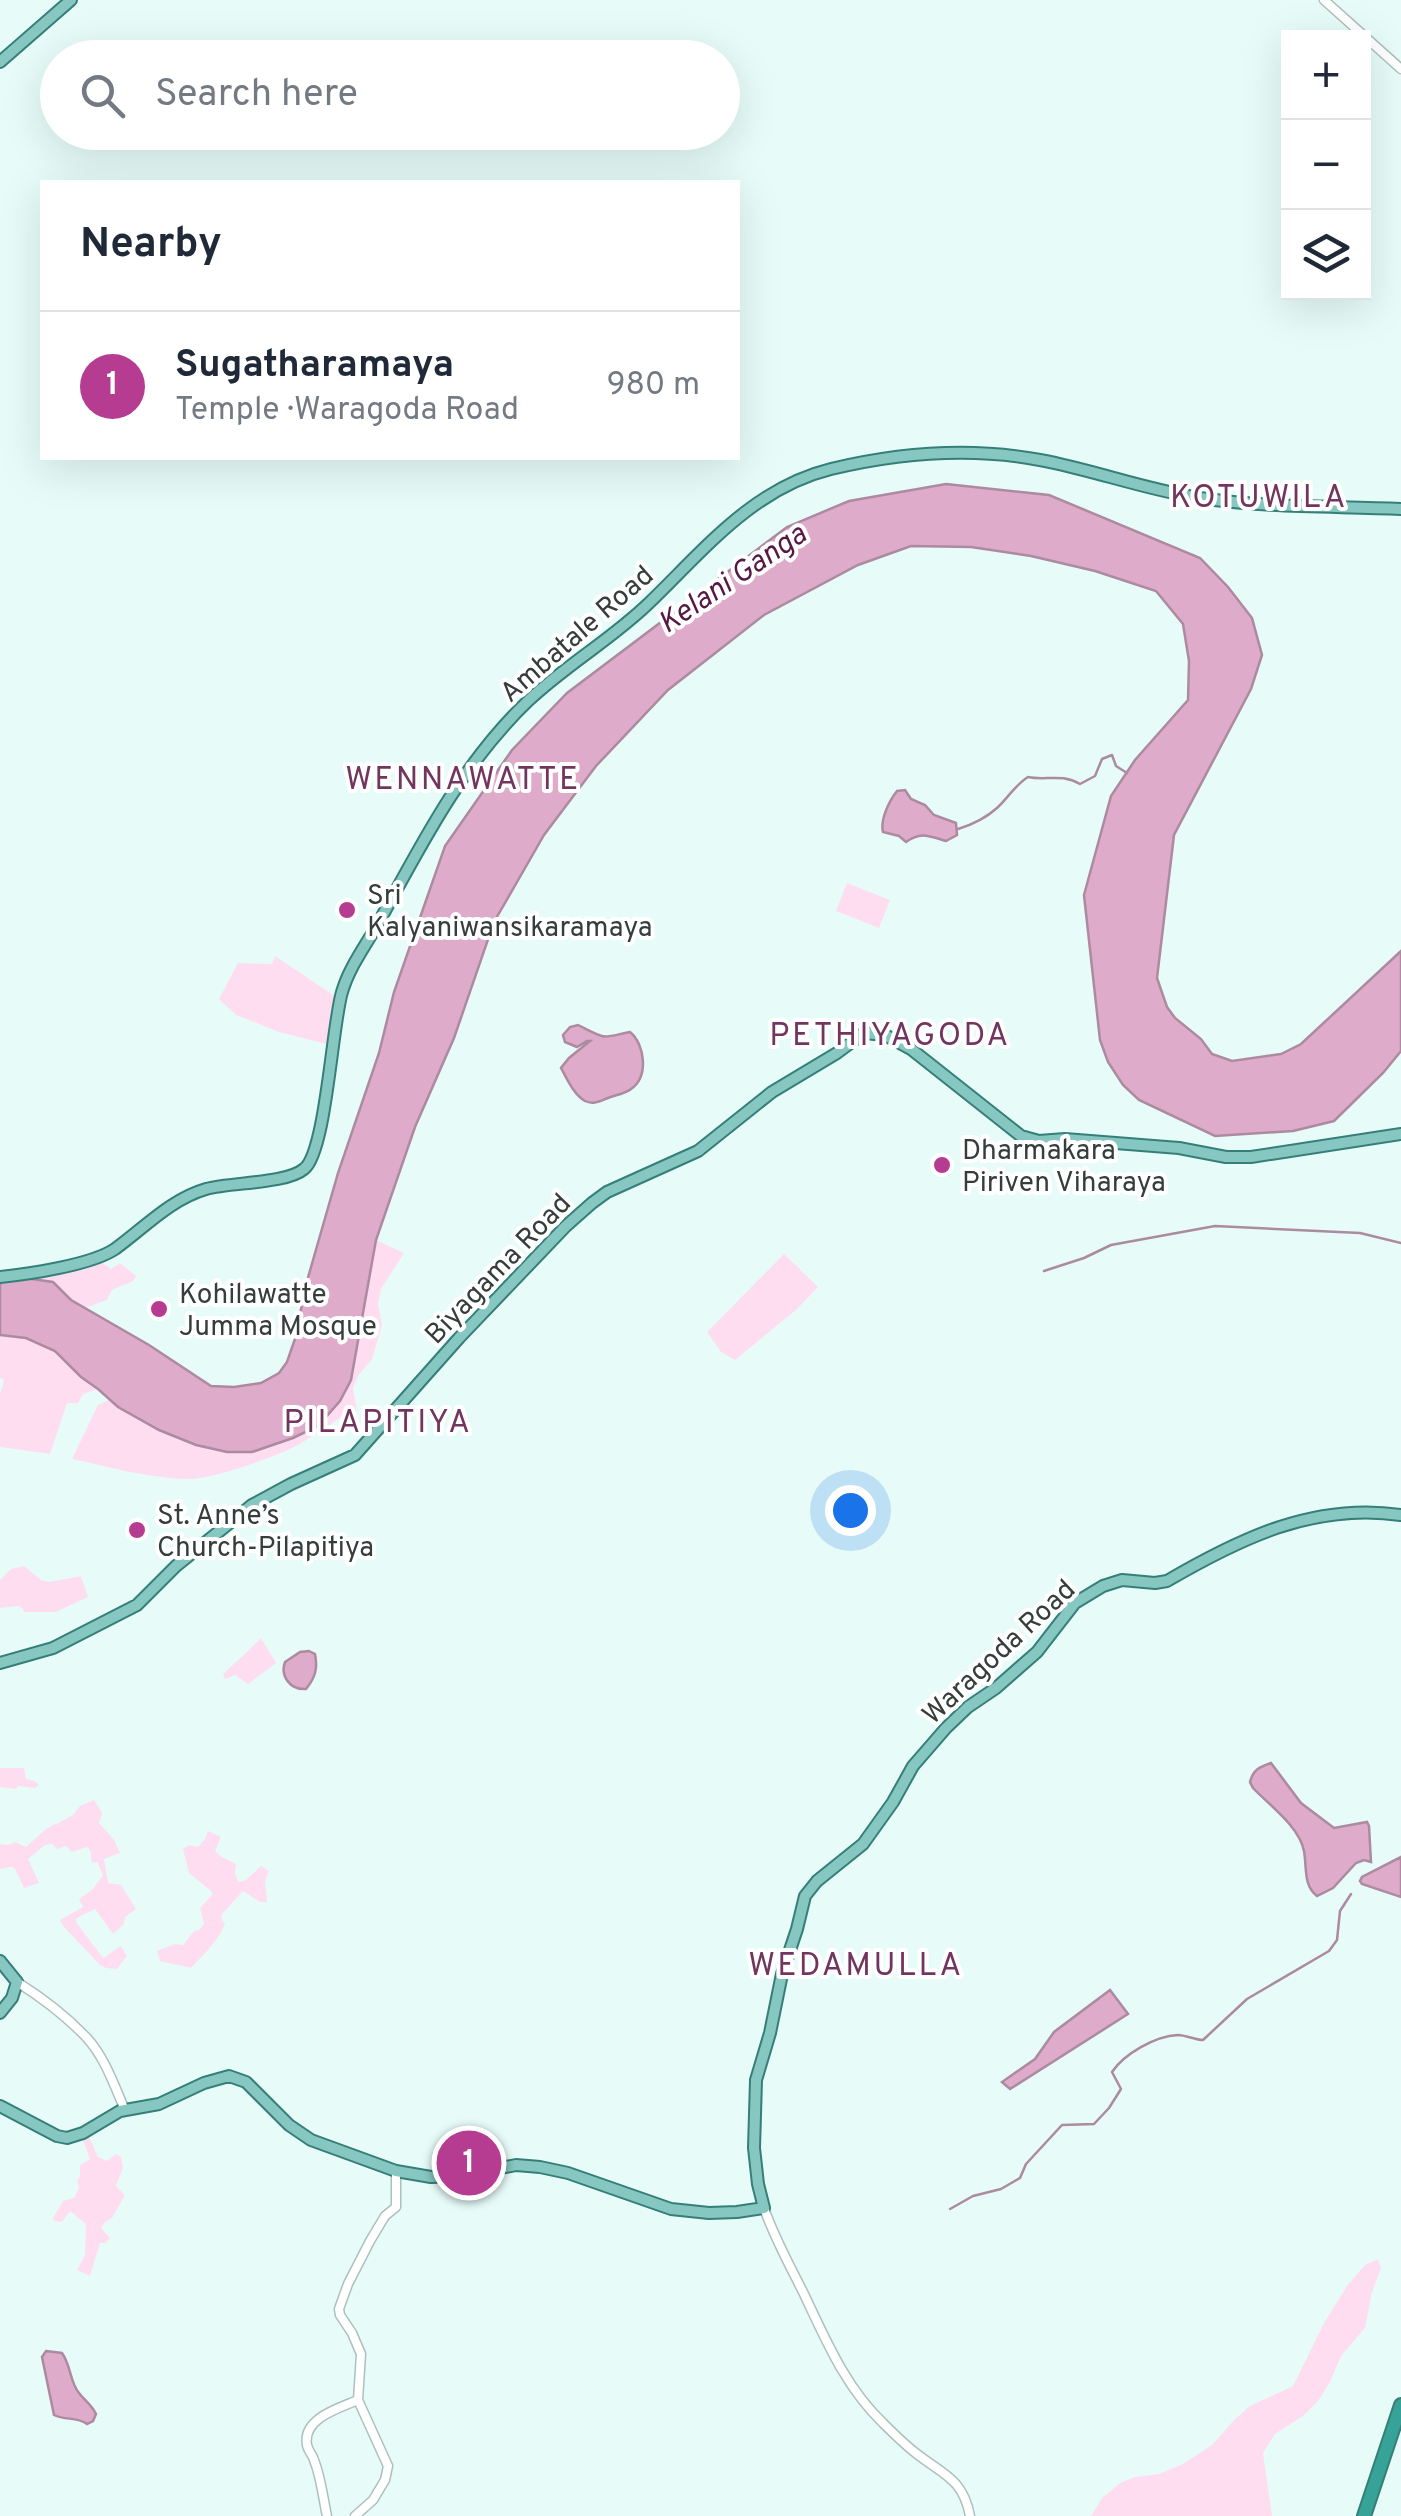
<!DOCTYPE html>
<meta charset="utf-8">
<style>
:root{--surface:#fff;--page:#f6f6f7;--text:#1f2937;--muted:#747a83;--line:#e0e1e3;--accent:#b53c90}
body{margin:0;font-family:Overpass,sans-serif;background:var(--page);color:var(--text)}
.controls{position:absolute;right:30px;top:30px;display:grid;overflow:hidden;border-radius:0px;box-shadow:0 10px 40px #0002}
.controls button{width:90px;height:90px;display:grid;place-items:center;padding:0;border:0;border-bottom:2px solid var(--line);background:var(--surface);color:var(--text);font:50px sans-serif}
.you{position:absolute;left:850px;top:1510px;width:35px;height:35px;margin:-25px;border:8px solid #fff;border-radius:50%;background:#1a73e8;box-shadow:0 0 0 15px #1a73e833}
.badge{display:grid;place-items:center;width:65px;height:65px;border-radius:50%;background:var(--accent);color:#fff;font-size:32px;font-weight:700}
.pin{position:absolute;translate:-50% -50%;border:5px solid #fff;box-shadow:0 2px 10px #0006}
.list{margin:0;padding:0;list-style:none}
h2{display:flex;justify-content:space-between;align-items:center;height:130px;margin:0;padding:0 40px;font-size:42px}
h2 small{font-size:32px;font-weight:400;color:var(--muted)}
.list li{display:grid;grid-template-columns:65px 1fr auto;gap:30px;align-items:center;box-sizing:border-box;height:150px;padding:0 40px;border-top:2px solid var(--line)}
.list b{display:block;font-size:38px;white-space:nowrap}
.list p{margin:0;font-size:32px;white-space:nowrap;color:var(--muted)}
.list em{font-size:32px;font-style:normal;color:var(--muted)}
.icon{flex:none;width:55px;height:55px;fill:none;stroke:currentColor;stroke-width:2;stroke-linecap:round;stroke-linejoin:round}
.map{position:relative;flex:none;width:1401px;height:2516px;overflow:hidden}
.search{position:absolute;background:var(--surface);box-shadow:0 10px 40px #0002;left:40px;top:40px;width:700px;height:110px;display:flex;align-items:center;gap:25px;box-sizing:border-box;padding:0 35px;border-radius:55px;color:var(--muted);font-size:38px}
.panel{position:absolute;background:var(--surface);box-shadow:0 10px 40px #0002;left:40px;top:180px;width:700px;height:280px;border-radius:0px}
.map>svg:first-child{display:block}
.green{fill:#ffddf1}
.water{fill:#dfabca;stroke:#ac8a9f;stroke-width:2.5}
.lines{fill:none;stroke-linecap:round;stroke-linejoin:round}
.stream{stroke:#ac8a9f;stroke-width:2.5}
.minor-casing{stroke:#acc0bd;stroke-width:11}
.major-casing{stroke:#367f78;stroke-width:14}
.highway-casing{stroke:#367f78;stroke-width:16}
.minor{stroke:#fff;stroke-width:8}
.major{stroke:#86c7c1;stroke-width:10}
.highway{stroke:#36a298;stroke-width:12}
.poi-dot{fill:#b53c90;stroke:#fff;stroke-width:4}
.labels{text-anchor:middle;stroke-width:8;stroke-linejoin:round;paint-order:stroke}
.street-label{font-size:28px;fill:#353e3c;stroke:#fff}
.poi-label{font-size:28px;fill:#353e3c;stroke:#fff;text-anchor:start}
.water-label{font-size:30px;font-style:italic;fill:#561943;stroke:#fff}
.quarter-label{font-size:32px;letter-spacing:2.5px;fill:#72365e;stroke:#fff}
</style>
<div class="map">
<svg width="1401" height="2516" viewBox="0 0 1401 2516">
<rect width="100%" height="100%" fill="#e7fcf9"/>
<path class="green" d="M847 883 890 900 879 928 836 911Z
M275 956 336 997 330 1045 279 1032 236 1015 219 999 238 963 272 964Z
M376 1240 404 1253 381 1289 378 1304 382 1325 372 1359 358 1376 353 1388 357 1410C333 1419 314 1438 290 1449 265 1460 214 1479 186 1479 148 1478 109 1467 72 1459L98 1405 109 1400 118 1407 253 1452 293 1438 318 1426 351 1380Z
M784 1254 818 1287 796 1310 735 1360 721 1352 707 1332Z
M99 1260 111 1269 120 1263 136 1276 133 1281 112 1290 107 1300 85 1308 71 1301 53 1284 36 1279Z
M0 1335C21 1335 46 1342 62 1356 74 1367 83 1380 98 1389L83 1394 78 1403H67L50 1454 0 1447V1394L4 1380 0 1378Z
M24 1566 41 1580 49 1582 81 1576 88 1597 56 1612H24L23 1609 19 1606 0 1608V1580L11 1569Z
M261 1638 276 1663 248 1684 235 1675 225 1679 223 1674C236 1662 248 1651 261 1638Z
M0 1768H24L26 1779 35 1781 39 1785 35 1788 18 1786 16 1789 0 1787Z
M94 1800 102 1813 99 1823 114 1840 120 1853 104 1859 108 1883 121 1885 136 1909 125 1917 124 1924 113 1934 95 1909 77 1918 76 1922 103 1958 121 1946 127 1956 117 1969 106 1968 100 1965 63 1926 60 1920 83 1907 79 1899 93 1889 103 1875 97 1862 92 1863 90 1850 87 1847 72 1852 66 1846 57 1849 52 1844 45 1845 28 1859 39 1883 24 1888 15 1869 12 1867 0 1869V1844L8 1845 15 1842 26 1847 46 1829 72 1816 80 1806Z
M208 1831 221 1837 215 1851 222 1857 236 1864 235 1874 239 1882 246 1880 261 1866 269 1871 265 1881 267 1902H260L243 1891 222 1914 221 1918 225 1924C218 1941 204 1954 191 1968L160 1961 157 1951 175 1944 183 1945 194 1931 199 1930 204 1924 200 1908 212 1895V1892L189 1873 183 1849 189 1845 198 1847 205 1839Z
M87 2132 98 2157 107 2161 116 2154 121 2157 123 2168 116 2186 125 2195 112 2218 105 2222 101 2228 110 2238 106 2243H100L90 2276 77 2270 85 2255 86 2224 70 2211 62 2222 54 2221 53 2218 63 2201 74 2198 79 2188 77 2181 80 2176V2165L90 2159 82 2138Z
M1378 2259 1381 2268 1372 2292 1365 2328 1341 2356 1330 2382 1318 2401 1303 2416 1275 2434 1263 2453 1272 2516H1091L1102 2498 1120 2483 1135 2477 1159 2474 1183 2464 1212 2445 1235 2419 1250 2406 1293 2386 1324 2323 1347 2286 1365 2265Z"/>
<path class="water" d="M946 484 1049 495 1200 558 1228 587 1252 618 1262 655 1251 689 1174 835 1157 978 1167 1007 1175 1018 1201 1039 1212 1054 1232 1061 1281 1054 1301 1044 1401 951V1051L1383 1073 1334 1121 1293 1131 1215 1136 1139 1100 1123 1085 1108 1062 1100 1040 1084 895 1111 796 1135 760 1188 700 1189 661 1183 624 1156 591 1095 571 1031 556 971 547 911 546 858 565 764 615 668 690 596 766 544 835 494 922 454 1038 415 1127 376 1240 351 1380 340 1401 318 1426 293 1438 252 1452H227L196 1445 159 1430 118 1407 98 1389 81 1377 55 1351 26 1338 0 1335V1280L25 1278 53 1282 71 1300 149 1345 211 1386 234 1387 261 1383 279 1373 287 1362 296 1336 305 1288 338 1173 379 1053 394 992 445 846 512 750 567 693 787 527 849 501Z
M905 790 911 799 925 805 934 815 956 823 957 835 946 841C929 836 921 831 906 842L899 836 883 832C880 820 889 801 897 791Z
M578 1025C608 1040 600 1038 630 1032 645 1044 649 1077 631 1089 625 1094 615 1095 608 1098 600 1101 593 1105 585 1101 574 1095 567 1079 561 1068L569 1058 590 1041H587L577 1047 565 1042 563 1035 570 1027Z
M309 1651 315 1654C318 1669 315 1678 306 1689 290 1690 280 1676 285 1662L300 1652Z
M1271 1763 1301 1803 1334 1828 1367 1822 1369 1826 1371 1862 1364 1860 1356 1863 1333 1888 1317 1896C1303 1885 1307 1867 1304 1851 1299 1826 1269 1805 1253 1788L1250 1782C1253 1770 1259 1767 1271 1763Z
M1401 1857V1897L1362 1884 1360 1881 1362 1877Z
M1110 1990 1128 2014 1010 2089 1002 2082 1035 2059 1054 2032Z
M46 2351 62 2353C71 2365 70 2383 79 2393 85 2401 91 2404 96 2414L93 2421 87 2424C76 2416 66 2421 54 2415L42 2357Z"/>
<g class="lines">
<path class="stream" d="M958 829C971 825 987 817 997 808 1008 798 1015 785 1028 777 1046 781 1061 773 1080 784L1095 776 1102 759 1112 755 1116 766 1127 773
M1044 1271 1084 1258 1111 1245 1215 1226 1360 1233 1401 1243
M950 2209 973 2196 1001 2189 1020 2178 1026 2164 1062 2125 1094 2124 1109 2108 1121 2089 1112 2072C1124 2054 1155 2036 1178 2035 1186 2035 1195 2040 1203 2040L1247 1999 1329 1951 1337 1940 1340 1911 1351 1894"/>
<g class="minor-casing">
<path id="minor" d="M1324 0 1401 69
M17 1982C41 1997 67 2017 87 2038 105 2058 114 2085 125 2110
M764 2208C774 2237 789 2264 803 2292 825 2338 845 2387 883 2423 894 2434 905 2445 917 2454 944 2475 963 2479 970 2516
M327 2516C323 2498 321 2477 314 2460 313 2455 308 2451 307 2445 302 2418 340 2408 358 2400
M355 2516 373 2500 385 2480 388 2466 358 2400 361 2354 352 2333 340 2315 339 2309 348 2284 370 2241 385 2216 396 2207V2171"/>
</g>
<g class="major-casing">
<path id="major" d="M0 62 71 0
M0 1277C29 1274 91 1265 115 1249 144 1228 171 1199 206 1189 231 1182 286 1184 304 1169 326 1152 332 1025 342 992 350 965 367 944 380 920 423 841 463 763 528 701 566 665 612 639 649 603 704 550 753 488 831 469 898 453 971 447 1040 460 1094 470 1146 490 1200 498 1267 508 1334 506 1401 509
M0 1663 53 1648 137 1605 176 1566 252 1505 291 1484 355 1455 459 1338 566 1226 592 1203 607 1192 698 1151 772 1092 837 1053 864 1033 885 1035 911 1049 1021 1136 1039 1141 1065 1139 1179 1148 1226 1157H1251L1401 1134
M0 1961 17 1982 12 1998 0 2013
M0 2106 57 2136 67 2138 83 2133 120 2111 159 2104 204 2083 229 2076 246 2082 289 2125 311 2140 396 2171 431 2177 460 2176 516 2165 540 2167 568 2173 671 2209 709 2213 737 2212 764 2208 758 2184 754 2148 756 2080 770 2033 782 1974 797 1929 805 1896 817 1881 863 1844 893 1802 913 1766 946 1728 968 1707 996 1688 1037 1652 1075 1603 1103 1586 1122 1580 1155 1583 1167 1581C1239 1539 1314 1502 1401 1515"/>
</g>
<g class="highway-casing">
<path id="highway" d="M1364 2516 1401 2405"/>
</g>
<use href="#minor" class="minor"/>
<use href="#major" class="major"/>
<use href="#highway" class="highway"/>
</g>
<g class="poi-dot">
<circle cx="347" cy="910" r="10"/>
<circle cx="942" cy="1165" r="10"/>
<circle cx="159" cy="1309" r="10"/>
<circle cx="137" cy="1530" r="10"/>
</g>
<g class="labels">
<g class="street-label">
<text transform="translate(576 633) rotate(-41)" y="10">Ambatale Road</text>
<text transform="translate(497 1268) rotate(-46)" y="10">Biyagama Road</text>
<text transform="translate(998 1651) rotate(-43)" y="10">Waragoda Road</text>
</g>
<g class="poi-label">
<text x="367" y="904">Sri<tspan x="367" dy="32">Kalyaniwansikaramaya</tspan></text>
<text x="962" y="1159">Dharmakara<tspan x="962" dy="32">Piriven Viharaya</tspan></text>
<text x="179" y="1303">Kohilawatte<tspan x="179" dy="32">Jumma Mosque</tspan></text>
<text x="157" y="1524">St. Anne’s<tspan x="157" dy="32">Church-Pilapitiya</tspan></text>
</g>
<g class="water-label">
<text transform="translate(732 578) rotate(-34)" y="10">Kelani Ganga</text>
</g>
<g class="quarter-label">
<text x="1259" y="507">KOTUWILA</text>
<text x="463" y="789">WENNAWATTE</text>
<text x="890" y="1045">PETHIYAGODA</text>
<text x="378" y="1432">PILAPITIYA</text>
<text x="856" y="1975">WEDAMULLA</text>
</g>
</g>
</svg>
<div class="controls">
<button>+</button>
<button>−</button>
<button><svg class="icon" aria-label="layers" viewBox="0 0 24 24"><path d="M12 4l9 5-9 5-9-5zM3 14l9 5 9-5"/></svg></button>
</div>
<div class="you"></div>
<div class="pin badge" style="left:469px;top:2163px">1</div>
<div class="search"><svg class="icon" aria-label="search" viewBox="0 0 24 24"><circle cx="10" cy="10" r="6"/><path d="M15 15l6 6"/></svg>Search here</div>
<section class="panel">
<h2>Nearby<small></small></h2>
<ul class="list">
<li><span class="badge">1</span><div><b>Sugatharamaya</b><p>Temple · Waragoda Road</p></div><em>980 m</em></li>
</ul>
</section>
</div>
